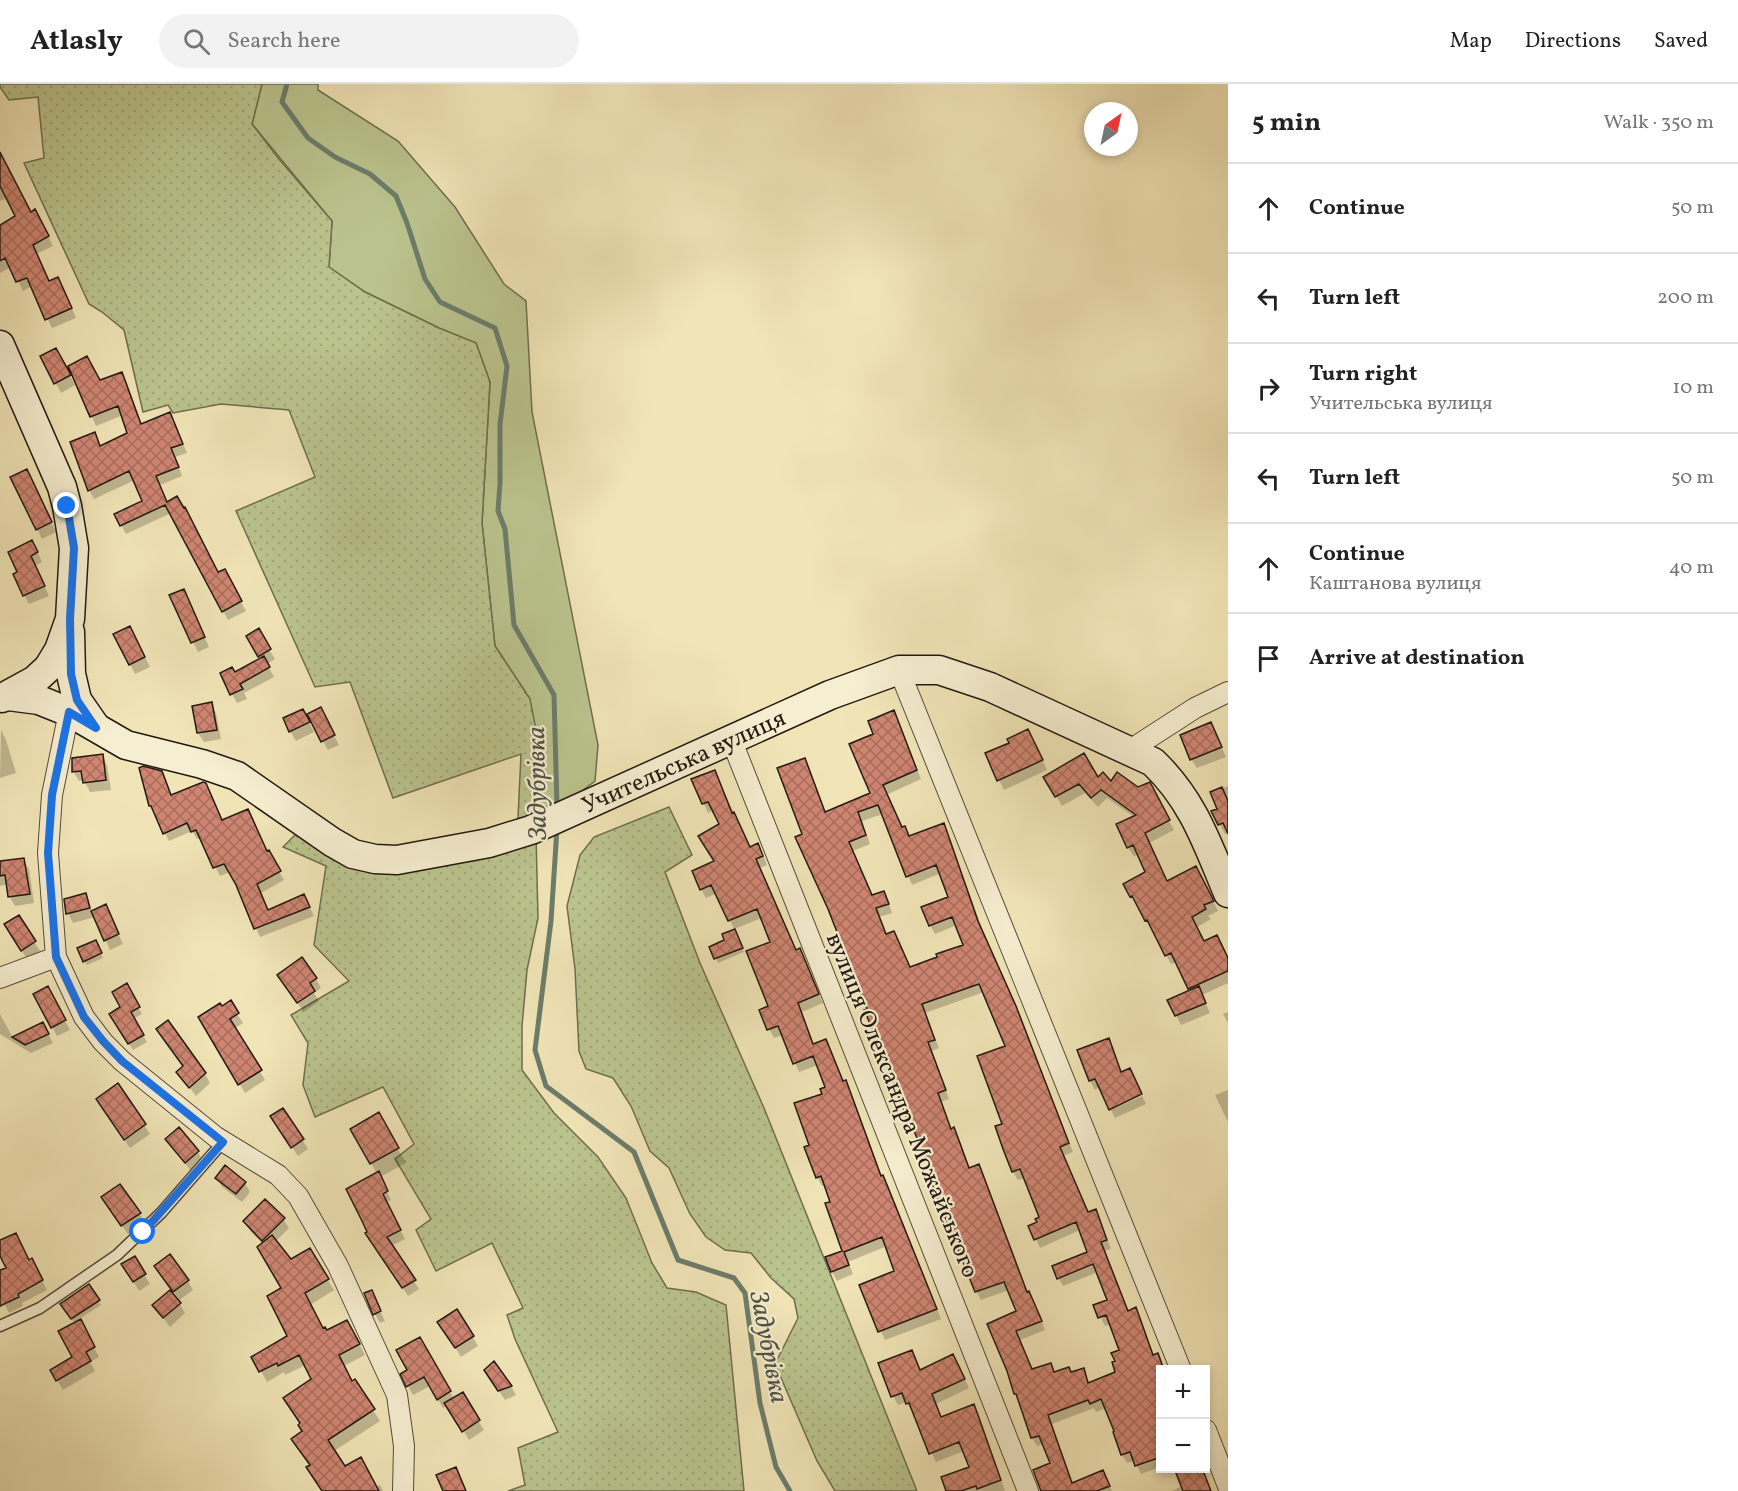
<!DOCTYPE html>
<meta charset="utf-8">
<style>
:root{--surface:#fff;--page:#f2f2f2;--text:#222;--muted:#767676;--line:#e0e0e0}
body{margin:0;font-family:Vollkorn,serif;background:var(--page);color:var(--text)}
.controls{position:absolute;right:18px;bottom:18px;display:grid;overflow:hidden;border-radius:0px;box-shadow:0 3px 9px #0003}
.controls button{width:54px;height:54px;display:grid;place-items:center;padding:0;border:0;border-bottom:2px solid var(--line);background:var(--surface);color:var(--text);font:30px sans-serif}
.compass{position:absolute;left:1084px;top:18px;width:54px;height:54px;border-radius:50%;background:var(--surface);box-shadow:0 3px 9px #0003;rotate:33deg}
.stop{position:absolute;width:18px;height:18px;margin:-14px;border:4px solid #1a73e8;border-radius:50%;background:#fff}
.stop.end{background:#1a73e8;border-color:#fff;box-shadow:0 2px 6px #0008}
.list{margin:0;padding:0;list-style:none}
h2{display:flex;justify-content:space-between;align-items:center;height:78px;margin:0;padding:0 24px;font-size:26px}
h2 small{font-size:20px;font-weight:400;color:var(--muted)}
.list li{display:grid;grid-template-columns:39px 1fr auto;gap:18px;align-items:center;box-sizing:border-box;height:90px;padding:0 24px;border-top:2px solid var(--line)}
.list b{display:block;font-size:22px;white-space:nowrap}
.list p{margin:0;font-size:20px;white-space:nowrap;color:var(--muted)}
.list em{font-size:20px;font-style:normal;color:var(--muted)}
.icon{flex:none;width:33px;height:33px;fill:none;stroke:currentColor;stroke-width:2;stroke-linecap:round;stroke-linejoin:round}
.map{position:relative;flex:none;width:1228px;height:1407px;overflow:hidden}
header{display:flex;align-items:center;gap:36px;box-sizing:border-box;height:84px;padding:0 30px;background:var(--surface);border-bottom:2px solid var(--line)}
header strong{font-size:28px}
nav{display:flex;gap:33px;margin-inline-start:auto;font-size:21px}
.search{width:420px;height:54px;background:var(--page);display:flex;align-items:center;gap:15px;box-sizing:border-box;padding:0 21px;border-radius:33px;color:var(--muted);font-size:22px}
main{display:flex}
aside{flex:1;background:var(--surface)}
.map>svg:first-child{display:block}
.green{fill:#bbc48e;stroke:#6e6e50;stroke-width:1.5}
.garden{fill:url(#garden-dots);stroke:#6e6e50;stroke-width:1.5}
.shadow{fill:#0003;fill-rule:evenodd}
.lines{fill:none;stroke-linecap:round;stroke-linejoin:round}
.stream{stroke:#6b7d6c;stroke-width:5}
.building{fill:url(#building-cross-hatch);stroke:#221911;stroke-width:1.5;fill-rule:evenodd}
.lane-casing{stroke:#564c3a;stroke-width:13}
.street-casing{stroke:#564c3a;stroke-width:22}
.secondary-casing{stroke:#221911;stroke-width:31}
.lane{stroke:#f6eed0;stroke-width:10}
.street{stroke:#f6eed0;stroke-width:20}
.secondary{stroke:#f6eed0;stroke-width:28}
.route{stroke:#1a73e8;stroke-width:8}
.labels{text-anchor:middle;stroke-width:4.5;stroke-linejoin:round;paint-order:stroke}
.street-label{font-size:24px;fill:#221911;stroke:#f6eed0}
.water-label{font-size:26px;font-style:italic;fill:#4d5346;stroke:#f6eed0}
</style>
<header>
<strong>Atlasly</strong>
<div class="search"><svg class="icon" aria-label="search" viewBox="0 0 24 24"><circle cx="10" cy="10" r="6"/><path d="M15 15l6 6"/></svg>Search here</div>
<nav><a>Map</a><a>Directions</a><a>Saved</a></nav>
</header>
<main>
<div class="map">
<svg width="1228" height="1407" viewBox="0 0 1228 1407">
<defs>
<pattern id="garden-dots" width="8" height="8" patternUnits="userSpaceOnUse" patternTransform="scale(1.5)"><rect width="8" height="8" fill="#bbc48e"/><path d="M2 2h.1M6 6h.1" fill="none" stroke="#a0a879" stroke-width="1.8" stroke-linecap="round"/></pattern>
<pattern id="building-cross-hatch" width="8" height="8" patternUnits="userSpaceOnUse" patternTransform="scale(1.5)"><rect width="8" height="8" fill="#cf8572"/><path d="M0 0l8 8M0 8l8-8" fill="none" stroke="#a86c5c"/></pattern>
</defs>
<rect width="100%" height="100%" fill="#f1e5b7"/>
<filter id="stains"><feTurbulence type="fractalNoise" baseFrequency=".00333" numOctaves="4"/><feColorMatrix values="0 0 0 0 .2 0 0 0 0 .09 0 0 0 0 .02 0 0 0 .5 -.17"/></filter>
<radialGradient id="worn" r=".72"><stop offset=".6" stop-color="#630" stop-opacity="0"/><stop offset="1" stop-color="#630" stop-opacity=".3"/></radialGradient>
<path class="green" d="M262 0H318V6L398 57 455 123 504 200 526 217 532 328 598 661 595 697 570 716 540 733 530 615 495 562 482 439 490 298 476 259 439 244 365 208 329 183 332 137 252 40Z"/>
<path class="garden" d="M0 0H262L252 40 279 75 332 137 329 183 365 208 439 244 476 259 490 298 482 439 495 562 530 615 543 682 540 733 518 734 521 670 393 714 350 598 315 603 236 427 315 393 289 326 221 320 173 329 168 321 143 328 124 246 102 228 89 220 24 79 44 74 38 13 9 16 0 3Z
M669 723 692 771 665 788 700 879 764 1024 917 1407H835L817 1377 775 1280 798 1234 794 1215 771 1194 751 1169 725 1166 706 1153 690 1130 669 1084 650 1067 631 1022 613 994 586 985 579 967 575 885 567 822 580 771 594 753Z
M296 750 318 766 349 777 536 750 538 834 527 886 522 942V986L554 1029 598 1073 626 1114 652 1179 667 1204 696 1208 726 1221 744 1407H508L525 1401 518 1364 558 1348 515 1255 507 1231 523 1224 492 1159 436 1187 416 1146 431 1135 395 1075 414 1060 383 1003 315 1033 303 1001 308 959 291 931 349 897 314 861 326 782 283 763Z"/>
<path class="shadow" d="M0 90 31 130 40 136 53 162 36 170 49 198 63 204 76 234 52 244 32 202 23 207 11 183 0 189V142L17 133 7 114 0 117Z
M56 266 75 301 61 309 42 273Z
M70 283 100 297 122 289 142 341 170 330 187 369 175 373 182 392 160 401 167 419 218 490 224 487 246 527 228 536 171 429 126 450 121 441 144 418 135 396 94 415 89 406 72 359 95 350 101 364 129 350 123 331 96 342Z
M12 394 31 396 56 448 42 455Z
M37 467 42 478 35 482 49 512 29 520 24 511 20 488 10 469Z
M171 512 188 516 209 563 198 568Z
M258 547 275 575 267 580 274 593 244 609 247 615 237 619 232 610 235 590 261 575 248 552Z
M135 553 150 583 135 590 130 580Z
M211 620 216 629 221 655 204 658 198 649 193 623Z
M893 628 921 695 886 711 902 745 905 744 910 753 943 741 948 750 983 847 1020 933 1073 1068 1063 1072 1089 1129 1095 1127 1100 1136 1111 1165 1105 1167 1128 1228 1136 1225 1154 1272 1157 1271 1164 1286H1160V1383L1141 1390 1135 1377 1127 1379 1122 1371 1106 1324 1096 1328 1094 1324 1052 1340 1073 1400 1107 1396 1112 1407H1043L1052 1380 1044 1360 1037 1362 1032 1354 1008 1286 1018 1228 1009 1206 981 1216 976 1207 935 1093 911 1040 804 751 809 685 826 729 872 710 875 651ZM883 730 912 801 941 789 950 814 930 841 935 850 957 841 965 862 911 885 894 849 887 852 879 833 892 829 888 817 883 809 872 812 853 767 870 760 862 737ZM984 908 1007 963 1004 1041 997 1043 1013 1088 1018 1096 1025 1094 1041 1134 1036 1155 1040 1164 1080 1146 1088 1168 1101 1178 1059 1195 1063 1202 1098 1188 1109 1217 1095 1222 1105 1242 1111 1240 1121 1266 1117 1278V1289L1090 1299 1083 1286 1071 1289H1055L1051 1281 1033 1287 1020 1256 1045 1246 1034 1217 1028 1209 983 1090 978 1082 970 1085 959 1054 954 1045 951 1046 941 1018 949 1015 932 967 939 964 925 929Z
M325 634 339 661 328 666 323 657Z
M308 636 314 648 296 657 290 647Z
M1211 640 1226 673 1197 684 1191 675Z
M1 646 6 656 16 689 0 694Z
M1033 656 1047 686 1004 706 987 670Z
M102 671 107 681 111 706 90 708 84 696 79 697 73 687Z
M161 688 172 713 223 737 268 768 284 796 261 809 268 827 308 820 314 832 260 853 230 788 220 792 201 754 197 755 192 747 169 757 151 722Z
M715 688 750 764 758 761 763 770 767 781 760 784 796 868 804 875 823 919 802 928 814 961 826 957 844 998 850 1006 882 1093 888 1101 941 1235 885 1256 861 1202 896 1187 887 1162 848 1178 853 1190 837 1197 832 1188 844 1168 832 1118 826 1101 822 1102 817 1093 811 1062 827 1004 818 981 799 988 783 951 774 954 769 945 772 858 762 834 734 845 717 809 706 814 701 805 716 778 720 740 714 726 708 729 693 696Z
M1045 693 1097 695 1138 705 1149 700 1174 746 1149 759 1167 798 1201 794 1218 827 1208 832 1211 835 1197 843 1204 859 1222 863 1228 875V899L1202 911 1210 929 1181 941 1169 916 1190 907 1177 878 1171 880 1153 845 1125 801 1147 788 1138 770 1134 773 1128 763 1134 733 1107 714 1098 723 1085 709 1062 722Z
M1228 702V749L1225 750 1213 728 1219 725 1212 709Z
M23 775 29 785 34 819 15 822 10 813 8 800 0 802V779Z
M85 811 92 827 105 822 123 860 110 866 95 833 73 839 68 829Z
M19 833 40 867 27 875 11 850Z
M737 851 744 868 718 879 711 863Z
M97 862 103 874 87 881 84 877Z
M316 895 321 904 314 909 319 917 304 928 284 901Z
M127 902 142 930 133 935 147 958 133 966 111 930 122 924Z
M47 904 70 946 57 952 35 911Z
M230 919 243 939 234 945 265 996 245 1009 200 933Z
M1228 928V939L1223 930Z
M0 930 13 954 43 940 53 959 31 969 0 950Z
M1108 956 1122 989 1095 1006 1090 997Z
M184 983 205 990 210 999 196 1012 178 988Z
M118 1002 150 1050 130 1064 103 1025Z
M1228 1006V1038L1215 1011Z
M1142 1012 1146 1020 1115 1034 1111 1026Z
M283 1026 308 1065 298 1072 278 1042Z
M378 1030 406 1079 380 1093 391 1116 386 1118 405 1155 391 1162 419 1205 408 1212 372 1157 377 1090 352 1045Z
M166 1055 198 1068 203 1077 191 1087Z
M217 1094 245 1099 250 1108 242 1118 222 1103Z
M108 1123 139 1129 145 1139 128 1150Z
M283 1135 289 1144 275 1158 290 1177 309 1166 334 1206 310 1221 323 1246 327 1248 347 1238 365 1271 344 1282 352 1299 354 1297 380 1337 334 1367 345 1384 376 1403 380 1401 383 1407H325L315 1388 299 1366 313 1296 306 1281 285 1291 284 1288 267 1298 253 1273 289 1253 283 1205 263 1160 250 1147 245 1137Z
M0 1158 29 1177 31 1176 47 1206 22 1219 23 1222 9 1229 5 1221 0 1224V1188L8 1184 0 1168Z
M134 1174 150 1200 139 1207 123 1180Z
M162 1192 188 1197 193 1206 178 1217 185 1229 170 1243 154 1222 179 1215Z
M88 1202 101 1221 79 1235 99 1273 90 1278 95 1287 63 1306 52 1287 74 1274 75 1240 62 1220Z
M371 1208 385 1237 380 1239 375 1230Z
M445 1247 473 1253 478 1262 461 1273Z
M420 1255 454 1315 462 1310 484 1346 469 1356 448 1321 443 1324 430 1302 413 1311 408 1302 402 1290 409 1287Z
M911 1268 921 1287 958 1281 969 1304 936 1320 942 1335 973 1322 979 1331 1005 1407H948L971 1384 964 1367 936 1378 907 1318 898 1321 893 1312Z
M493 1280 511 1302 516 1311 505 1316 491 1295Z
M1201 1384 1211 1407H1172L1184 1401Z"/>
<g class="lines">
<path class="stream" d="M287 0 282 18 308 54 335 73 370 90 396 112 407 139 425 195 440 218 495 244 507 282 500 340V399L498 427 505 445 514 541 554 611 557 723
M557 744 551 837 535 966 546 1002 634 1068 678 1176 734 1194 745 1209 760 1319 776 1383 790 1407"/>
</g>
<path class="building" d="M0 68 31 128 35 125 49 152 33 161 49 197 58 193 72 224 45 236 27 194 16 198 5 174 0 177V141L15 132 0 102Z
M56 264 71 291 54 300 40 272Z
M87 272 100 296 122 288 141 340 170 328 183 360 171 364 179 383 156 392 167 418 177 412 184 424 185 423 218 488 225 485 242 517 222 528 165 421 120 442 114 430 142 417 129 387 88 407 70 358 95 348 100 362 127 349 118 322 90 333 68 282Z
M27 385 52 438 36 446 10 393Z
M32 456 38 468 31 472 45 502 23 512 13 490 17 488 8 468Z
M184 505 205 553 191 559 169 511Z
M130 542 145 573 129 581 113 550Z
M259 544 271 565 258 573 246 552Z
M264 572 270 583 240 600 243 605 230 611 220 589 232 583 235 588Z
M212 618 217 646 197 649 192 622Z
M321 623 335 651 321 658 307 630Z
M303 625 310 638 289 648 283 634Z
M894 626 917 686 883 701 902 743 905 742 909 752 944 739 978 837 1016 922 1069 1059 1060 1063 1088 1128 1096 1125 1107 1156 1101 1158 1128 1227 1136 1223 1153 1271 1158 1269 1164 1286H1161V1373L1135 1382 1130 1368 1121 1371 1113 1348 1114 1347 1101 1315 1090 1320 1088 1316 1048 1331 1072 1399 1103 1386 1110 1402 1097 1407H1041L1033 1386 1050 1379 1039 1352 1031 1354 1016 1310H1014L1007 1287 987 1240 1016 1227 1004 1198 975 1208 937 1113 930 1093 933 1092 911 1040H909L879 960 864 926 867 925 828 825 795 753 802 750 777 684 805 674 825 728 870 709 849 660 873 650 868 637ZM878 721 906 793 936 781 948 813 921 823 929 842 952 833 963 861 936 870 937 873 910 883 894 847 886 850 876 824 889 820 884 807 872 811 849 758 866 751 858 728ZM979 900 1005 962 977 972 1002 1040 995 1042 1003 1065 1012 1088 1020 1085 1039 1133 1035 1135 1037 1138 1028 1142 1034 1156 1076 1138 1087 1168 1052 1182 1057 1195 1093 1180 1107 1216 1093 1221 1098 1234 1106 1231 1119 1266 1111 1269 1115 1277 1112 1278 1115 1288 1088 1299 1084 1284 1071 1288 1069 1283 1054 1288 1051 1279 1032 1285 1016 1247 1042 1237 1029 1207 1027 1208 979 1080 969 1084 954 1043 951 1045 938 1009 946 1006 928 958 935 956 922 920Z
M1211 638 1222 663 1190 676 1180 651Z
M1028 645 1043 676 997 697 985 669 1009 659 1007 655Z
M1084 669 1098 693 1103 688 1111 697 1117 688 1138 703 1150 698 1170 736 1145 749 1167 797 1196 782 1214 817 1204 821 1206 825 1192 833 1204 857 1217 851 1228 874V887L1188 905 1171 869 1165 872 1147 836 1145 837 1132 812 1130 813 1123 800 1145 788 1133 761 1127 764 1116 740 1136 731 1101 706 1091 714 1079 700 1055 713 1043 693Z
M103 670 106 696 83 699 81 687 72 688V674Z
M143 682 162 687 171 711 203 698 206 699 222 736 248 725 267 767 269 766 281 787 257 800 268 826 304 810 310 823 254 845 236 801 224 780 213 784 196 746 191 748 187 739 163 750 151 722H149L139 684Z
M715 686 732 729 734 728 750 763 758 759 763 772 756 775 796 866 800 864 819 910 798 919 813 960 826 955 843 997 846 996 881 1092 883 1091 937 1225 878 1248 859 1201 894 1187 882 1153 844 1168 849 1181 831 1188 825 1173 842 1167 825 1119 830 1118 821 1092 816 1094 804 1063 809 1061 794 1019 822 1010 820 1005 825 1003 813 972 793 980 778 942 767 946 759 926 768 922 746 867 770 858 757 825 728 837 711 801 700 806 692 787 714 777 698 752 719 740 708 718 702 720 691 695Z
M1222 703 1228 717V750L1223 739 1218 741 1211 727 1217 725 1210 708Z
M24 774 30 810 8 813 5 791 0 792V777Z
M86 809 90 824 66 830 64 815Z
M106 820 119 850 104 857 91 827Z
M19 831 36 857 21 867 4 840Z
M735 845 743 864 714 875 709 863 724 856 722 850Z
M96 856 102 869 83 878 77 864Z
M302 873 317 894 310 899 315 907 297 919 277 891Z
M127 899 140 923 131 928 144 951 128 960 109 930 120 923 112 908Z
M48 902 66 936 51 944 33 910Z
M1199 902 1206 919 1175 932 1167 916Z
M231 916 239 929 230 935 262 986 238 1001 198 933 220 919 222 922Z
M168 936 206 989 189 1004 176 988 183 982 156 945Z
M43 938 49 950 25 961 12 953Z
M1109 954 1121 988 1130 984 1142 1010 1109 1026 1095 995 1089 997 1077 966Z
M118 999 146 1040 124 1056 96 1015Z
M283 1024 304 1055 291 1064 270 1032Z
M379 1028 399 1064 370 1080 350 1045Z
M179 1043 199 1067 185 1079 165 1055Z
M225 1081 246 1098 236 1110 215 1094Z
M379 1087 388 1107 383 1110 401 1146 387 1153 416 1196 402 1204 365 1149 367 1148 362 1137 346 1105Z
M120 1100 141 1129 121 1142 101 1113Z
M265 1115 285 1134 262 1157 243 1137Z
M16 1149 29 1176 32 1174 43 1196 18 1210 19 1213 0 1222V1186L6 1184 0 1172V1156Z
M272 1151 291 1175 310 1164 329 1195 305 1209 323 1244 325 1243 327 1246 347 1236 360 1260 339 1271 352 1297 355 1295 375 1325 328 1356 345 1382 361 1373 379 1407H322L306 1383 310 1381 291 1355 302 1347 298 1341 300 1339 283 1314 311 1295 299 1271 278 1282 277 1279 259 1288 251 1273 287 1252 267 1212 281 1204 257 1163Z
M170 1170 189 1196 173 1208 154 1182Z
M135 1172 146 1190 133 1198 121 1180Z
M89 1200 100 1216 71 1235 60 1220Z
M170 1206 181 1219 163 1234 152 1221Z
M372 1206 381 1227 373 1231 364 1209Z
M457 1225 474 1252 455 1264 437 1238Z
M81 1235 95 1263 86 1268 91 1277 56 1297 50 1286 72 1273 58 1247Z
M420 1253 451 1307 437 1316 424 1293 406 1303 400 1290 407 1286 396 1266Z
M912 1266 920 1286 953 1270 965 1295 932 1310 941 1333 974 1320 1001 1396 977 1405 976 1402 961 1407H946L941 1393 969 1383 959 1358 929 1370 909 1319 906 1320 902 1309 891 1313 878 1279Z
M494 1277 512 1302 498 1307 484 1286Z
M463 1308 480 1336 462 1348 444 1319Z
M456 1383 466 1407H443L436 1391Z
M1174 1384H1202L1211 1407H1183Z"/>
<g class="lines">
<g class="lane-casing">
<path id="lane" d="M0 1242 40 1224 117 1171 161 1129 223 1058"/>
</g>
<g class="street-casing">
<path id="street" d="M899 586 1181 1286
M69 628 52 711 48 769 56 873 84 933 103 958 122 977 216 1053 278 1091 298 1112 338 1182 397 1311 404 1362 403 1407
M731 655 1028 1407
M1130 666 1195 624 1228 608
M0 894 56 873
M1206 1346 1228 1402"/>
</g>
<g class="secondary-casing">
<g id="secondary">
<path d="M0 261 62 403 67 422 74 464 70 535 59 566 48 584 35 596 2 614"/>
<path d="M70 548 71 590 77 616 95 642"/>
<path id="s1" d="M8 612 39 616 69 628 126 661 202 680 237 692 332 758 353 770 375 775 397 776 489 759 531 746 830 611 899 586H939L990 603 1153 678C1193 716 1207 759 1228 809"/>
</g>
</g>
<use href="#lane" class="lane"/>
<use href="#street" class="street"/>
<use href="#secondary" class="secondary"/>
</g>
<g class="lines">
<path class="route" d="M67 422 74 464 70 535 71 590 77 616 96 644 69 628 52 711 48 769 56 873 84 933 103 957 122 977 223 1058 143 1148"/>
</g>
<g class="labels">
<g class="street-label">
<text dy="8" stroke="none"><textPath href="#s1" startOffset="734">Учительська вулиця</textPath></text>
<text transform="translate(903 1021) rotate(68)" y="8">вулиця Олександра Можайського</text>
</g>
<g class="water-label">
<text transform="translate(536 699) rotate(-91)" y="9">Задубрівка</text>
<text transform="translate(770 1263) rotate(79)" y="9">Задубрівка</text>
</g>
</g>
<rect width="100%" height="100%" filter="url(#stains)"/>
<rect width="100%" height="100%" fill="url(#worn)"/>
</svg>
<div class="controls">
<button>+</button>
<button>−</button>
</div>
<svg class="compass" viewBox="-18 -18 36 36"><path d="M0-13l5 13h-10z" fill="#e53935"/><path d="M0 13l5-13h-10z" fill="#767676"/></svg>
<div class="stop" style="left:143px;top:1148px"></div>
<div class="stop end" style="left:67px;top:422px"></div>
</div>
<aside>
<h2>5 min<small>Walk · 350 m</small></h2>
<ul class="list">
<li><svg class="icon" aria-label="ahead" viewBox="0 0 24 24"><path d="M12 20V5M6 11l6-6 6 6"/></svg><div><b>Continue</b></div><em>50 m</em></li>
<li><svg class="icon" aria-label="left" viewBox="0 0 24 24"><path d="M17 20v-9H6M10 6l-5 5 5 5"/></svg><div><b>Turn left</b></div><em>200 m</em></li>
<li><svg class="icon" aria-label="right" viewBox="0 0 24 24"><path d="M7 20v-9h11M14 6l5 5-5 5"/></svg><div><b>Turn right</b><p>Учительська вулиця</p></div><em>10 m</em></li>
<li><svg class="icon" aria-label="left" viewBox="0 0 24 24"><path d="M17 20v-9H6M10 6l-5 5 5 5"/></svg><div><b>Turn left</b></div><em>50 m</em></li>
<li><svg class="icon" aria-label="ahead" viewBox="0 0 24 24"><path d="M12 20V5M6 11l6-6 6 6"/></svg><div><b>Continue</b><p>Каштанова вулиця</p></div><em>40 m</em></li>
<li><svg class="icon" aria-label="arrive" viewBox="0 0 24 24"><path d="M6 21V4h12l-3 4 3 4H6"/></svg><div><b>Arrive at destination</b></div></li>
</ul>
</aside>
</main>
